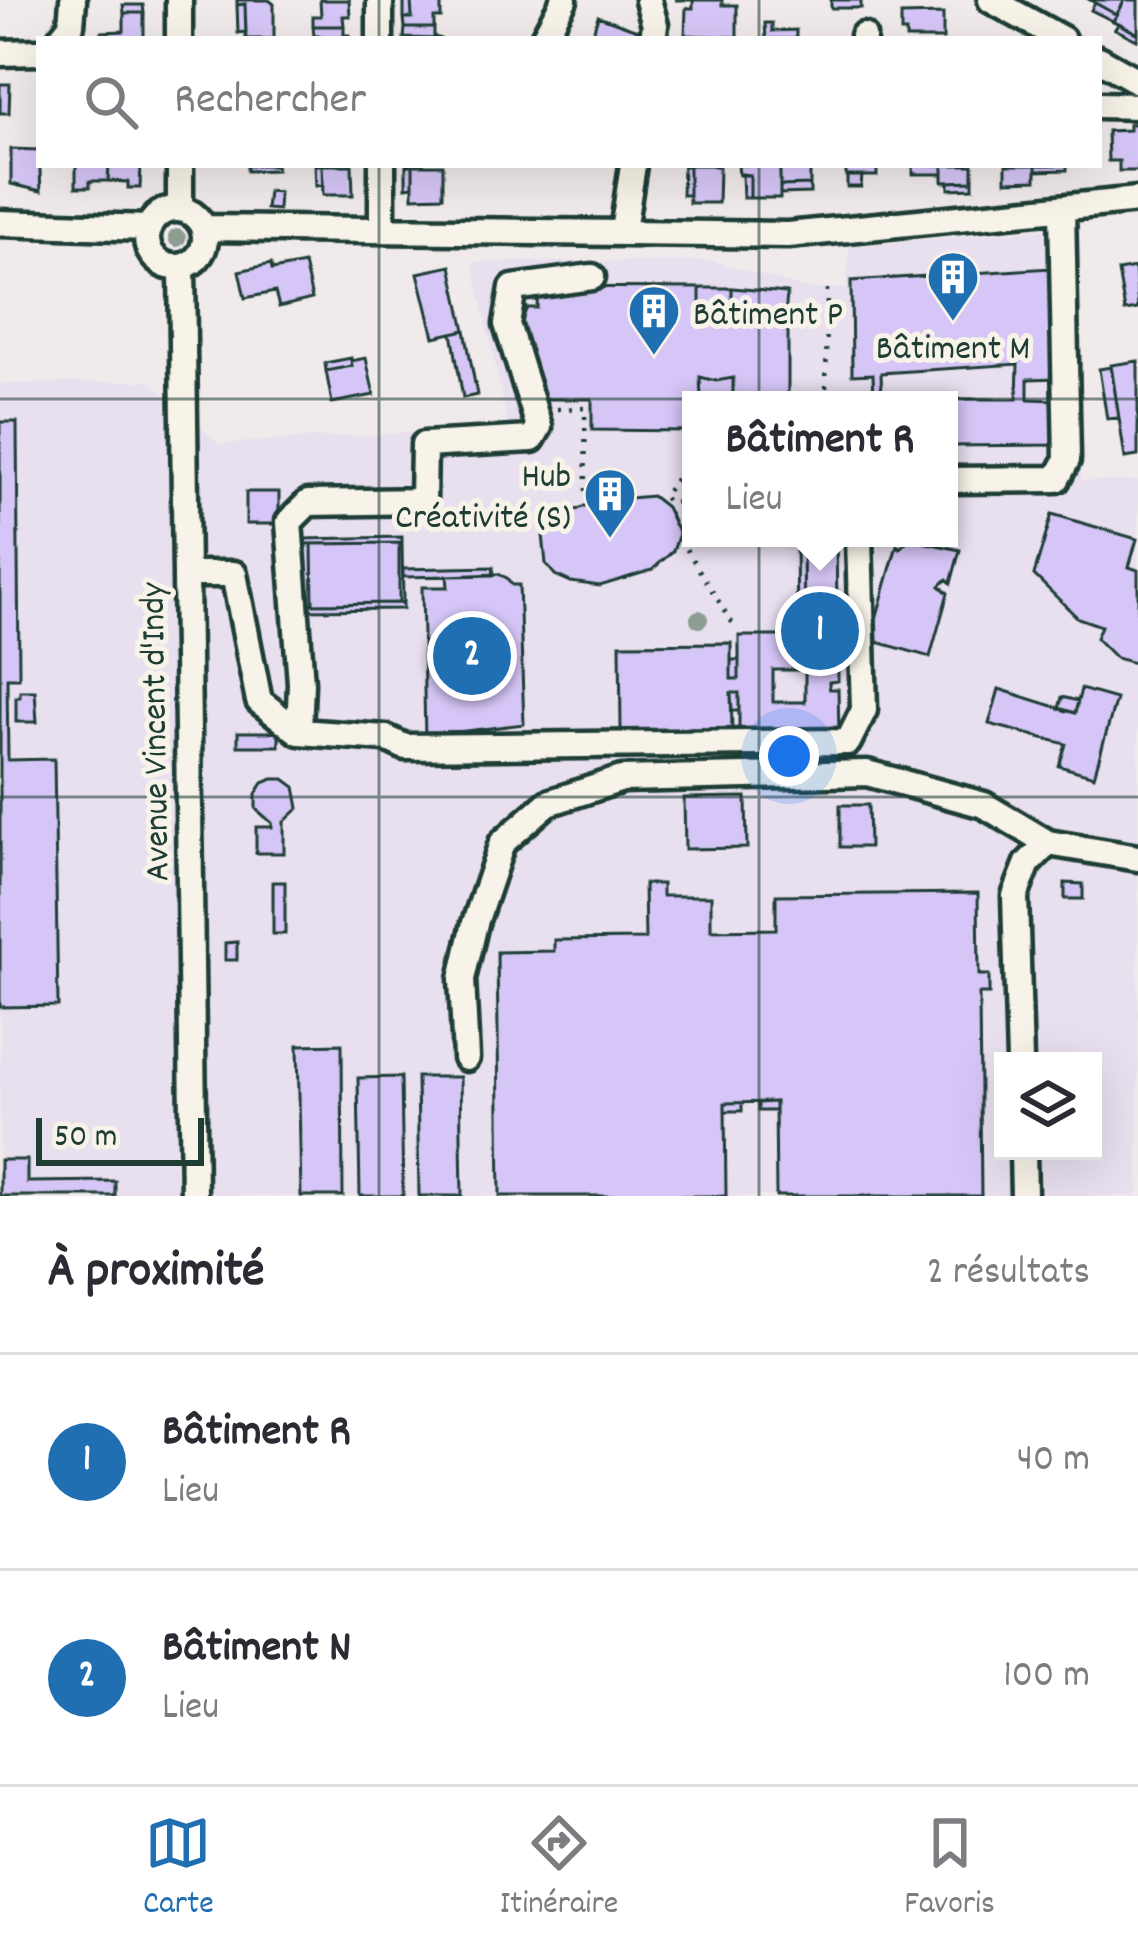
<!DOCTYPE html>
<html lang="fr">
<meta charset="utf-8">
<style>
:root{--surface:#fff;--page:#f7f7f7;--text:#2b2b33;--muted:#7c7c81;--line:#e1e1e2;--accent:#1f6fb2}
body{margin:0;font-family:Dekko,sans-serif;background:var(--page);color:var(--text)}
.controls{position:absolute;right:36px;bottom:36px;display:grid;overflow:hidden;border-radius:0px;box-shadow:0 12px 48px #0002}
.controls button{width:108px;height:108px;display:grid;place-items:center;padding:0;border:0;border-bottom:3px solid var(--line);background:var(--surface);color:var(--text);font:60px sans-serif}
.scale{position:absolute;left:36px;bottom:30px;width:168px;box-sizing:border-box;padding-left:12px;border:6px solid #1f3d34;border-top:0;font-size:33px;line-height:42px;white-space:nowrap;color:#1f3d34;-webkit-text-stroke:9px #f7f3e8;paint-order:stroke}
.you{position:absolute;left:789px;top:756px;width:42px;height:42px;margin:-30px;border:9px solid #fff;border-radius:50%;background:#1a73e8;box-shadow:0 0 0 18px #1a73e833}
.badge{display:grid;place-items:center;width:78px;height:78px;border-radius:50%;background:var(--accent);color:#fff;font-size:39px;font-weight:700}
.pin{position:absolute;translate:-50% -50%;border:6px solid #fff;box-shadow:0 3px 12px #0006}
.popup{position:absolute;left:682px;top:391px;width:276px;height:156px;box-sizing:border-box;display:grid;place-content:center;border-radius:0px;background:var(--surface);filter:drop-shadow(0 3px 9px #0005);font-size:39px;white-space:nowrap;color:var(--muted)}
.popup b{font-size:45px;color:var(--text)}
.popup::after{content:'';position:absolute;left:50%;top:100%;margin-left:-24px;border:24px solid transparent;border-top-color:var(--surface)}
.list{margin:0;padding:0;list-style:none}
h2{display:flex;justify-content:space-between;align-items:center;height:156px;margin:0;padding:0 48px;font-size:51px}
h2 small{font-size:39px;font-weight:400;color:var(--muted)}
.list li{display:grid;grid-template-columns:78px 1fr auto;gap:36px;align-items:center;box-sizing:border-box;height:216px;padding:0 48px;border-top:3px solid var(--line)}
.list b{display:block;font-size:45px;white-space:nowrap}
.list p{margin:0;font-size:39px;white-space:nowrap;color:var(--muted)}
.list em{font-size:39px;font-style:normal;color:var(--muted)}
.icon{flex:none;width:66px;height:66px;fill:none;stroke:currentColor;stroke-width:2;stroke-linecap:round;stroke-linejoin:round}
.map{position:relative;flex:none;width:1138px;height:1196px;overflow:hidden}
.search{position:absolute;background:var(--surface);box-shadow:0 12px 48px #0002;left:36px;right:36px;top:36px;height:132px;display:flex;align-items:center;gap:30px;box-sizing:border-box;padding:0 42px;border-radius:0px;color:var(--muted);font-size:45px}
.sheet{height:588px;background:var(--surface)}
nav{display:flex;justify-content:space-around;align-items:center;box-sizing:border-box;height:168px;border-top:3px solid var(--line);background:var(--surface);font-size:33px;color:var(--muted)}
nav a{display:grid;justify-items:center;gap:6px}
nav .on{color:var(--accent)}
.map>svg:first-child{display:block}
.built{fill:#e8dfef;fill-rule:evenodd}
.building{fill:#d6c6f7;stroke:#1f3d34;stroke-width:3;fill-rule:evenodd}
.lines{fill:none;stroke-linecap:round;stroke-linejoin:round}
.minor-casing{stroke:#1f3d34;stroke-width:33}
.path{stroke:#1f3d34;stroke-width:4.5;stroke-dasharray:3 9;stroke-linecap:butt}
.minor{stroke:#f7f3e8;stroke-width:24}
.tree{fill:#8e9d92}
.grid{fill:none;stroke:#1f3d34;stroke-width:3;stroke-opacity:0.55}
.labels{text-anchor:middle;stroke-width:10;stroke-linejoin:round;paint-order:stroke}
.poi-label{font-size:36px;fill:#1f3d34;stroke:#f7f3e8;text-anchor:start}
.street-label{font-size:36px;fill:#1f3d34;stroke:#f7f3e8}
</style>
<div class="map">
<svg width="1138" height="1196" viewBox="0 0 1138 1196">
<rect width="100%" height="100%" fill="#f0eaeb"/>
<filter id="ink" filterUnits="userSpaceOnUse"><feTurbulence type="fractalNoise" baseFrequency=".00833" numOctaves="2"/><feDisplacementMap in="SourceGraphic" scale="24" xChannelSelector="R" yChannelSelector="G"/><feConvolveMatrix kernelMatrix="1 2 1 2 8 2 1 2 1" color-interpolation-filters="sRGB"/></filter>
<g filter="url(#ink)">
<path class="built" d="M1080 225 1081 481H1138V1196H0V384L149 381 219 444 508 426 473 262 714 261 808 289H847L849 247ZM691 400H949V538H691ZM1003 1061H1093V1151H1003Z"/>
<path class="building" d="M237 0H269L274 4V39H246L245 4 237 5Z
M320 0H349L350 16H343L344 26H313V16H321Z
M404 0H411L412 18H404Z
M411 0H441V18H434V28H405L404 18H412Z
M675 0H722V5H737V37L685 35 686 8H693V0Z
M831 0H861V8H831Z
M1090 0H1125L1117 15Z
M1125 0H1138V34L1113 21Z
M1095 3 1117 15 1113 21 1091 10Z
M245 4 246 32 238 33 237 5Z
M123 5H143L144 13H124Z
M124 13H144V39H102V32L124 31Z
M943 14V39H906V32H901V15Z
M598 16 646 33 645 39H591Z
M765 23H772V31L796 30V39H766Z
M1119 23 1138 34 1137 40 1115 29Z
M313 26H344V35H350L351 39H321V36H314Z
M405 28H434V37L442 39 404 38Z
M0 84H10L9 113H0Z
M1129 124H1137L1138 171H1119V161H1108L1107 131 1129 130Z
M11 149 39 150 41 191 11 184Z
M76 165H109L108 181H90V187H76Z
M109 165H141L140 188H128V182L108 181Z
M247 165H276V170L247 171Z
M315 165H322L323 185 316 186Z
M322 165H352L353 195H323Z
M406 165H413V186L406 187Z
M413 165H443V196L413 197Z
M711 165 719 167 718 203H689V166L683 165Z
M738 165H780V198H750V175H739Z
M780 165H810V185L780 186Z
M846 165H877V176H846Z
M913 165H943V174H913Z
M943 165H973V181L943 182Z
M1006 165H1036V180L1006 181Z
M1036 165H1067V170L1036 171Z
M683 166H689V195H682Z
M742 174 750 175V198H743Z
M847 176H862L861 187H847Z
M973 181V188L949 189V182Z
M810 185V193L780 194V186Z
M268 191 279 192 278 210 266 209Z
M271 264 272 270 304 264 312 299 279 307 275 292 245 298 239 271Z
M451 266 465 330 434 337 418 273Z
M1051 268 1058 378 1028 379V399L1057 400 1056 445 949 446V400H862H874L873 374 852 375 851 281ZM1018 364 1017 399H882L881 373Z
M1135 268 1138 309 1125 311 1118 271Z
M538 287 700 288V308L715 304 732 308V288L787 293 784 330H788V398L733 399V378L716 381 700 377 701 398H691L690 431 592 430V399H537L538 376H528L519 326 527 308H537Z
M700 288H732V308L715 304 700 308Z
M465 330 477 395 463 398 452 333Z
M351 358 352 366 326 371 325 363Z
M366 358 374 395 332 403 326 371 352 366 351 361Z
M1138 361V456L1125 458 1111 365Z
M1111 367 1119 418 1107 419 1099 369Z
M700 377 716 381 733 378V399L701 398Z
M0 422H17L19 678H7L8 760 54 759 58 1006 0 1007Z
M246 492H279V524H246Z
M652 496 666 507 679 534 673 551 652 570 600 586 571 582 555 575 546 564 543 535 556 520 595 501Z
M1052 514 1137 539 1129 567 1138 570V664L1116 658 1096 638 1101 626 1078 618 1034 575Z
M402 537V543L302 544V539Z
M796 538H803L804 636H797Z
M803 538H836L838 681 829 682V689H838L839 735 739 736V693H731L732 729 621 730 620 644 731 643V679H739V636H804ZM773 670H805V702H773Z
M904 538 960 550 951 583 947 579 940 586 948 593 930 657 870 640 897 545 900 548 907 541Z
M399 543V603L313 604 312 544Z
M399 543H402L403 603H399Z
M302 544H312L313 604H303Z
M493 567 494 575 403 577V569Z
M498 574 507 578 512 585H519L524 724 465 731 466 743 425 741 422 587H448L447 576Z
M403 603V609L303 610V604Z
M731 660H739V679H731Z
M999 689 1075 713 1081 689 1116 699 1094 776 1059 766 1066 744 989 724Z
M20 691H35L37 722H16V697H20Z
M731 693H739V711H732Z
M1062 697 1078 701 1075 713 1059 709Z
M238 732H279V746H238Z
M273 779H284L295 787 299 808 284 822V853H256V827H272V823L256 809V794L263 783Z
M746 797 747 848 685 849 684 798Z
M840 805H868L869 847H840Z
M273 882H285V934H273Z
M1065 883 1083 884V899H1065Z
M644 884H662V896H711V930L776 929V895L978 893 979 975H989V994H979L981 1196H776L775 1102 725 1103 726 1196H500L497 952 554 951V940L645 939Z
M237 942V960H225V943Z
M342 1044 343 1196H301L298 1045Z
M401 1077 403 1196H360L358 1078Z
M417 1077H460L462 1196H419Z
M775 1102V1111H758V1103Z
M725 1103H742V1111H725Z
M0 1160H27V1182L115 1181V1196H0Z"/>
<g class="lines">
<g class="minor-casing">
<path id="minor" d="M179 0V39
M380 0V39
M648 0 655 25 653 39
M991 0 1062 39
M863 36V39
M60 39 71 25 73 0
M543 39 564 0
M0 53 39 52
M1099 59 1138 81
M1099 105 1138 106
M180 165V208
M382 165V229
M147 238a29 29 0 1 1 58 0a29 29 0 1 1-58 0Z
M0 223 148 228
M204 228 788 235 1138 200
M623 231 633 165
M182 267 194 1196
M949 480 1057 479 1067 460 1062 208
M186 574H234L259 701 299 732 386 738 405 747 848 742 864 710 859 538
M299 732 301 683 289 522 308 503 423 501 424 445 532 439 539 427 507 324 513 288 592 277
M466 1058 462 979 475 923 502 843 548 803 622 779 867 773 984 805 1048 843
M1020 1061 1015 896 1028 863 1048 843 1138 858
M1023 1151 1024 1196"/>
</g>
<path class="path" d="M826 400 827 289
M557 409 585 408 586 500
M691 460 663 496 668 502H691
M682 502 683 544 736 629
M897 538 903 544"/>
<use href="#minor" class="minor"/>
</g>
<g class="tree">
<circle cx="177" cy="238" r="9"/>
<circle cx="699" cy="619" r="9"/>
</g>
</g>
<path class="grid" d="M379 0V39M759 0V39M379 165V1196M759 165V1196M0 399H1138M0 797H1138"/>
<defs>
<g id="building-pin" transform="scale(2.7)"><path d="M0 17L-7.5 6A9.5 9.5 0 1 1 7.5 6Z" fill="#1f6fb2" stroke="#f7f3e8"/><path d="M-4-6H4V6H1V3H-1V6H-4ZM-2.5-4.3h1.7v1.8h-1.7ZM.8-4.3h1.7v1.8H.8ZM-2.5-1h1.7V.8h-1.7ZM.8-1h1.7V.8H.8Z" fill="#fff"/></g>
</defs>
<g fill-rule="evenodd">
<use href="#building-pin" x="953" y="277"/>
<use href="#building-pin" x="654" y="311"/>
<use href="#building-pin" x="610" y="494"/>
</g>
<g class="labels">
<g class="poi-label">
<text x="693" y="324">Bâtiment P</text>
<text x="953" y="358" text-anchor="middle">Bâtiment M</text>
<text x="571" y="486" text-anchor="end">Hub<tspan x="571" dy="41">Créativité (S)</tspan></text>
</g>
<g class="street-label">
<text transform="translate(152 732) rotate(-91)" y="13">Avenue Vincent d'Indy</text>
</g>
</g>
</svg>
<div class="controls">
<button><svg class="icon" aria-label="layers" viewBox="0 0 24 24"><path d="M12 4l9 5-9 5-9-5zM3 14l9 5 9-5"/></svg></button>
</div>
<div class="scale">50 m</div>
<div class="you"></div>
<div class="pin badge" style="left:820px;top:631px">1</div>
<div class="popup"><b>Bâtiment R</b>Lieu</div>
<div class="pin badge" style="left:472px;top:656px">2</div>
<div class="search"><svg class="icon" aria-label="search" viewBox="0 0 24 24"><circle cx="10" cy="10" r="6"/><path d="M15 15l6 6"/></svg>Rechercher</div>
</div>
<section class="sheet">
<h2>À proximité<small>2 résultats</small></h2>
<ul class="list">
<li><span class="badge">1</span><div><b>Bâtiment R</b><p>Lieu</p></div><em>40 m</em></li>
<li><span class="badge">2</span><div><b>Bâtiment N</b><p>Lieu</p></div><em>100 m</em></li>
</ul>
</section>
<nav>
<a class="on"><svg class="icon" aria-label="map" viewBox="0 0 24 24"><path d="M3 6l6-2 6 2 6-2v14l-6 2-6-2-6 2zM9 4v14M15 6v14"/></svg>Carte</a>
<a><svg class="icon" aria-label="directions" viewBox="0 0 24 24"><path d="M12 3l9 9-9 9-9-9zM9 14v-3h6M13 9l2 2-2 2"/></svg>Itinéraire</a>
<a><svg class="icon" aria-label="saved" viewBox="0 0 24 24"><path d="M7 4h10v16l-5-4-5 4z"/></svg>Favoris</a>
</nav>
